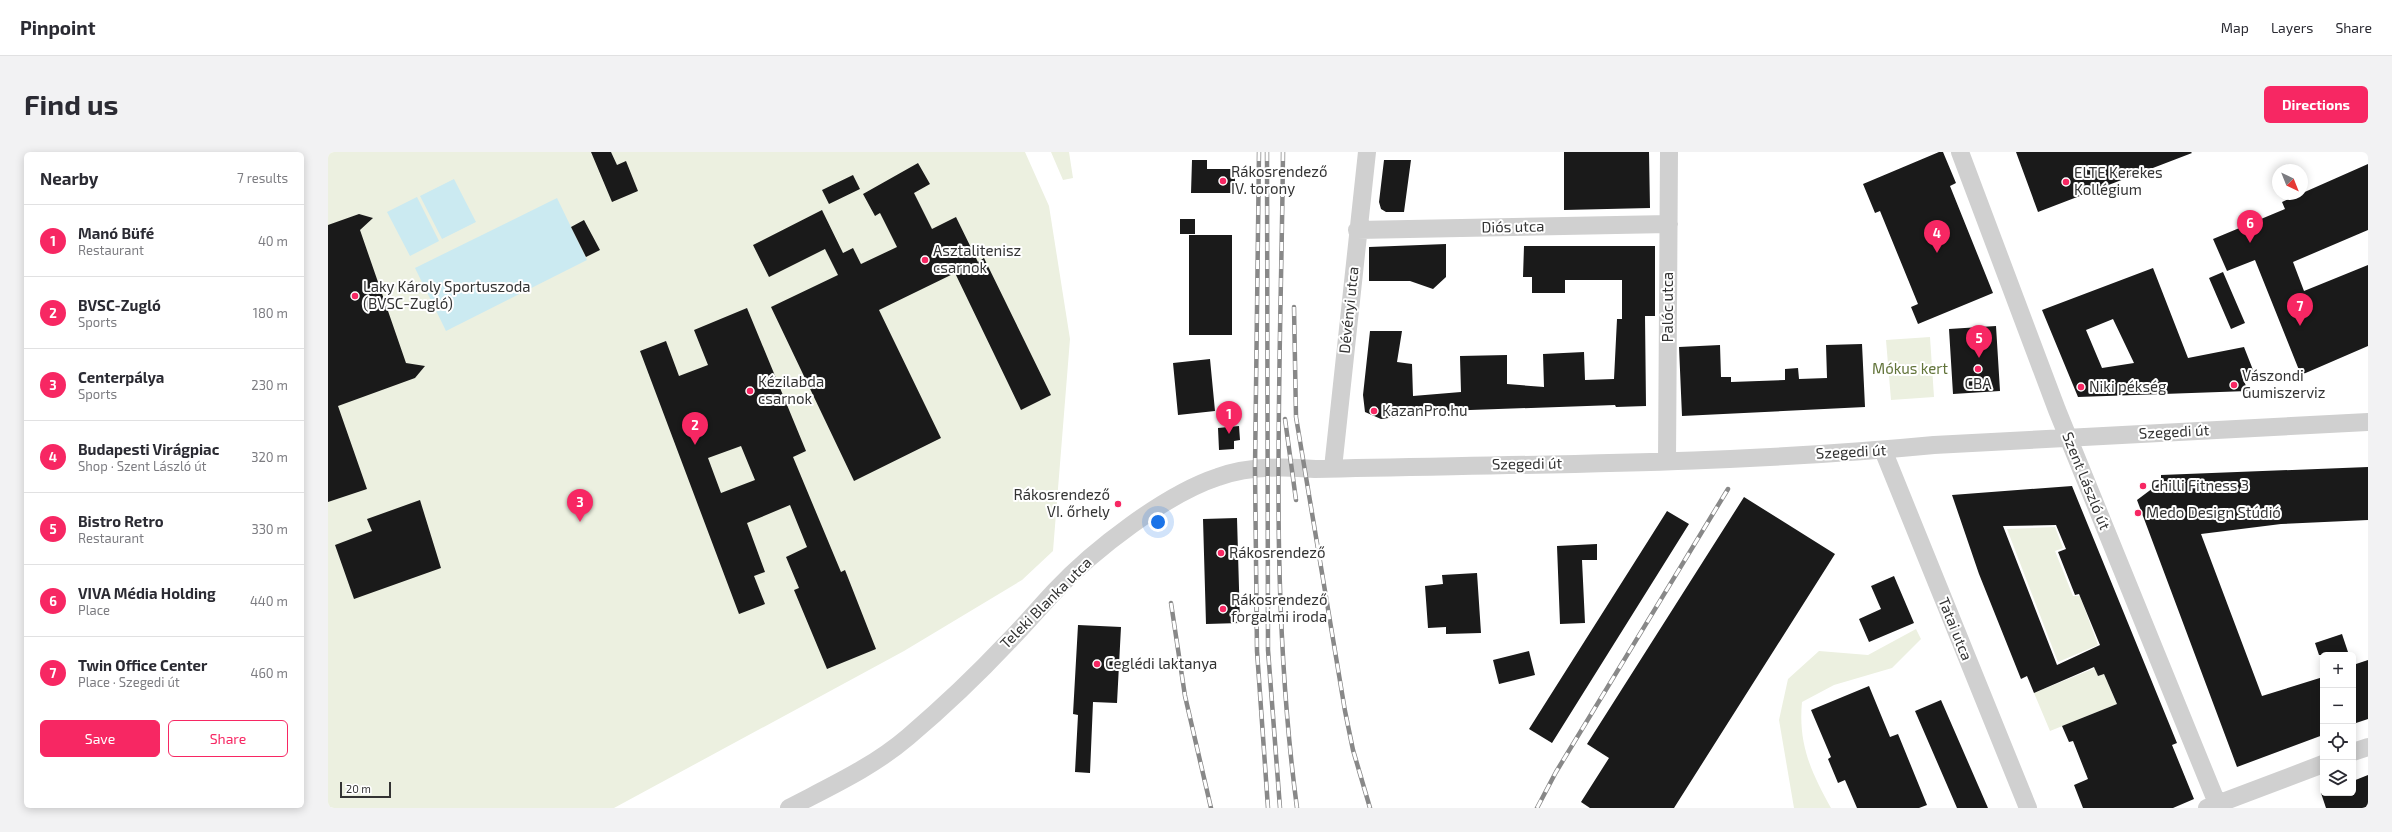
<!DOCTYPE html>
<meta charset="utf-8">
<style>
:root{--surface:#fff;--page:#f2f2f3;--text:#2b2b33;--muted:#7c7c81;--line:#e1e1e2;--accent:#f72763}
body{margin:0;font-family:"Exo 2",sans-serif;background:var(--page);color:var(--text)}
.controls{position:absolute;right:12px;bottom:12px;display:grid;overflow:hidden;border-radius:6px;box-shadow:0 2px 10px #0003}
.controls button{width:36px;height:36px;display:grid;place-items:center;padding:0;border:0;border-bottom:1px solid var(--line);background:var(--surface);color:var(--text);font:20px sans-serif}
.compass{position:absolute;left:1944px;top:12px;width:36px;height:36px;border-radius:50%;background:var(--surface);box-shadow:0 2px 10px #0003;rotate:137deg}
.scale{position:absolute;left:12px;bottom:10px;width:51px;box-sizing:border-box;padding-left:4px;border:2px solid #333;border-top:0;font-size:11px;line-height:14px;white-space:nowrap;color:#333;-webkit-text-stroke:3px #fff;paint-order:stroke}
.you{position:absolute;left:830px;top:370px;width:14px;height:14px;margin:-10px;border:3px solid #fff;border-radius:50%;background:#1a73e8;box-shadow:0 0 0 6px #1a73e833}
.badge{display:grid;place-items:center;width:26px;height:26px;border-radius:50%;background:var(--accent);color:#fff;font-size:13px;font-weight:700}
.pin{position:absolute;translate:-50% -33px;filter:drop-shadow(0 1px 2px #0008)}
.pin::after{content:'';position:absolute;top:21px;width:14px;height:12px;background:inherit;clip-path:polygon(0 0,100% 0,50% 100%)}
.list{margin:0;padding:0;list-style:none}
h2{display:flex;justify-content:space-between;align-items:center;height:52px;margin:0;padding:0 16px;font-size:17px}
h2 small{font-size:13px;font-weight:400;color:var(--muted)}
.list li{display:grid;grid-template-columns:26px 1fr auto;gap:12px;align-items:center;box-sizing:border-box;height:72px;padding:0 16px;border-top:1px solid var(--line)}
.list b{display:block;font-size:15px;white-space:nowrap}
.list p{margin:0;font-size:13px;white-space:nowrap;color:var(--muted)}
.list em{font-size:13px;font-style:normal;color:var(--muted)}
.actions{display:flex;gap:8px;padding:12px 16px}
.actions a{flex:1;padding:9px 0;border:1px solid var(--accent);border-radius:6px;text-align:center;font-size:14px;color:var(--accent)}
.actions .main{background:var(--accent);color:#fff}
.icon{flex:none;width:22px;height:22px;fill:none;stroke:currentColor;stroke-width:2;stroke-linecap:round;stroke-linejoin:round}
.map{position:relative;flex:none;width:2040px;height:656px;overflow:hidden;border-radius:6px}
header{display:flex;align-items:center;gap:24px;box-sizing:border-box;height:56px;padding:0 20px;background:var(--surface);border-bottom:1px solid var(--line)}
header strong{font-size:19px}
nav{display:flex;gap:22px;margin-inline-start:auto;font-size:14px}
.intro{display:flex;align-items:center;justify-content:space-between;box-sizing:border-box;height:96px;padding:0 24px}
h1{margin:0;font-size:28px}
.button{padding:10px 18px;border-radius:6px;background:var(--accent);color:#fff;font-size:14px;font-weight:700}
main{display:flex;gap:24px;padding:0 24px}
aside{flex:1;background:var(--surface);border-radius:6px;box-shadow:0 2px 10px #0003}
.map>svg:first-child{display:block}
.green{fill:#ecf0e0}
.water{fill:#cbeaf1}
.building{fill:#1a1a1a;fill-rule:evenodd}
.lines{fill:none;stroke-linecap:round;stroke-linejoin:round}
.street{stroke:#d0d0d0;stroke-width:18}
.rail-casing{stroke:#888;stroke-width:4.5}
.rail{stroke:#fff;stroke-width:3;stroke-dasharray:9;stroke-linecap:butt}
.poi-dot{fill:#f72763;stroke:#fff;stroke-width:1.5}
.labels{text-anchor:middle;stroke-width:4;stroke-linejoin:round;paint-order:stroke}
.poi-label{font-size:15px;fill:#333;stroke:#fff;text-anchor:start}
.street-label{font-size:15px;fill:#333;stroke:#fff}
.park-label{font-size:15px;fill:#62743a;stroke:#fff}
</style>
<header>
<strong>Pinpoint</strong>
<nav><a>Map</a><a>Layers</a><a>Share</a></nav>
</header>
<div class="intro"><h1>Find us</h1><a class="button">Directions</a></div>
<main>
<aside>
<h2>Nearby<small>7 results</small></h2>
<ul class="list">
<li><span class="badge">1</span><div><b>Manó Büfé</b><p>Restaurant</p></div><em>40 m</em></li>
<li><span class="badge">2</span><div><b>BVSC-Zugló</b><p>Sports</p></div><em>180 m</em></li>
<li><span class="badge">3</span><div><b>Centerpálya</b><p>Sports</p></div><em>230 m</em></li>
<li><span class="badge">4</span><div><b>Budapesti Virágpiac</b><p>Shop · Szent László út</p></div><em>320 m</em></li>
<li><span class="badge">5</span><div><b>Bistro Retro</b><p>Restaurant</p></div><em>330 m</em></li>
<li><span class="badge">6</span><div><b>VIVA Média Holding</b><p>Place</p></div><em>440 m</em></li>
<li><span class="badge">7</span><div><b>Twin Office Center</b><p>Place · Szegedi út</p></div><em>460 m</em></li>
</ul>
<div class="actions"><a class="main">Save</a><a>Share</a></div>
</aside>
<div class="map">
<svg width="2040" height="656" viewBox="0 0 2040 656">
<rect width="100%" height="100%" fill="#fff"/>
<path class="green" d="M0 0H697L721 54 742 187 725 399 694 428 576 499 286 656H0Z
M723 0H741L745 26 735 28Z
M1602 185 1606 245 1563 248 1558 188Z
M1727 375 1735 396 1727 399 1745 444H1752L1770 493 1730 510 1679 377Z
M1588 477 1593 487 1564 516 1506 533 1474 550C1470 592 1483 620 1503 656H1466L1451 568 1460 527 1491 499 1540 503Z
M1767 516 1770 524 1776 522 1789 552 1722 579 1706 541Z"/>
<path class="water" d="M126 27 148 70 114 87 92 44Z
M89 45 111 89 82 104 59 60Z
M229 46 259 108 118 179 87 116Z"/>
<path class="building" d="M263 0H283L289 13 298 9 310 39 284 50Z
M1236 0H1321L1322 56 1236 58Z
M1611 0H1615L1628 31 1622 34 1665 141 1590 172 1583 155 1590 152 1552 59 1547 61 1535 32Z
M1688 0H1863L1864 1 1710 60Z
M864 8H879V17H907V41H863Z
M1056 8H1083L1076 60H1058L1053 57 1051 50Z
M590 11 602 32 586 41 604 77 628 65 650 110 656 106 723 243 693 258 627 121 551 158 613 286 526 329 443 155 510 123 497 97 441 125 425 93 494 58 515 101 525 96 533 112 569 95 552 61 547 64 535 42Z
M2040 12V78L1965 110 1976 139 2040 113V194L1973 223 1927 108 1899 119 1885 87 1957 57 1954 50Z
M525 23 532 37 501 52 494 38Z
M31 62 45 66 32 78 78 211 97 214 87 226 10 254 39 337 0 350V73Z
M852 67H867V82H852Z
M256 68 272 98 258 105 243 75Z
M861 83H904V183H861Z
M1118 92V125L1105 137 1082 129H1041V95Z
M1196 94H1327V164H1317L1318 254 1288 255 1287 253 1114 259 1053 267 1037 260 1035 243 1042 179H1074L1069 210 1084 212 1085 244 1133 240 1132 204 1179 203V232L1216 235 1215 202 1256 200 1257 228 1286 227 1289 167H1294V128H1237V141H1204V125H1195Z
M1825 116 1860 206 1916 195 1927 223 1914 224 1920 239 1750 245 1714 158ZM1785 167 1806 211 1774 216 1758 178Z
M1895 120 1917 171 1903 177 1881 126Z
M419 156 478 299 465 305 513 420 517 418 548 497 499 517 466 438 471 436 458 405 479 395 462 353 419 371 437 420 426 424 437 452 411 462 312 199 338 189 351 224 380 213 366 178ZM413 294 427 328 393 341 380 306Z
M1668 174 1672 239 1625 242 1621 177Z
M1534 192 1537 255 1354 264 1351 195 1392 193 1393 225H1403V230L1457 228V217L1470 216 1471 227 1499 226 1498 193Z
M882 207 887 259 850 263 845 211Z
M911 274 912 288 906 289V297L891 298 890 276Z
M2040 315V368L1953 372 1873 382 1934 544 1995 525V583L1909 615 1809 348 1833 330V323Z
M1744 334 1849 591 1844 593 1866 647 1845 656H1755L1746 633 1760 627 1745 589 1741 590 1734 574 1789 552 1776 522 1770 524 1766 515 1706 541 1699 524 1693 527 1651 422 1624 343ZM1728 373 1738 397 1730 400 1747 443 1751 442 1772 493 1729 513 1675 374Z
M1416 345 1507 402 1346 656H1262L1253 650 1281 606 1259 592Z
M92 348 113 416 26 447 7 393 44 379 39 367Z
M1339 359 1361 372 1224 591 1201 577Z
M909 366 912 471 878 472 875 367Z
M1269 392V408H1254L1257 471 1232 472 1229 394Z
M1149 421 1153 481 1118 482V475L1100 476 1097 434 1115 432 1114 423Z
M1566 424 1586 471 1541 490 1531 467 1553 457 1543 434Z
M750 473 793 475 789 551 765 550 762 621 747 620 750 563 745 562Z
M2014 482 2021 503H1991L1987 491Z
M1201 499 1207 523 1171 532 1165 508Z
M2040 508V567L2025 572V513Z
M1541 534 1562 585 1570 582 1599 653 1591 656H1529L1517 628 1510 631 1500 607 1503 605 1483 558Z
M1613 548 1660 656H1629L1587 559Z
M2040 623V656H1998L1993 641H2025V629Z"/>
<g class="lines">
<path class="street" d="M1632 0 1729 258 1891 656
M1029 78 1341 72
M1555 298 1700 656
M1339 309 1341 0
M1005 316 1039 0
M2025 600 2040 595
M461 656C501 635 545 615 580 585 614 556 648 524 679 491 696 474 711 456 727 439 765 398 838 342 890 325 921 314 955 314 987 317 1193 312 1400 313 1606 293L2040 270
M1879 656 1995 612"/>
<g class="rail-casing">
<path id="rail" d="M931 0 927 317 929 499 940 656
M939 0 940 498 952 656
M955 0C953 219 940 439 969 656
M966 155 968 265 1017 559 1025 598 1042 656
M957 267 968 348
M843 451 857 544 883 656
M1209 656 1228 620 1400 337"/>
</g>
<use href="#rail" class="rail"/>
</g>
<g class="poi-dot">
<circle cx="895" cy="29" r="4"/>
<circle cx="1738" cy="30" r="4"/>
<circle cx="597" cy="108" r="4"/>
<circle cx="27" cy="144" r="4"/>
<circle cx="1650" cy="217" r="4"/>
<circle cx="1906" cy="233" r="4"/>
<circle cx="1753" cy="235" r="4"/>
<circle cx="422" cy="239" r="4"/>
<circle cx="1046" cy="259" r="4"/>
<circle cx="1815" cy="334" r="4"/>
<circle cx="790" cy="352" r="4"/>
<circle cx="1810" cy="361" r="4"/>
<circle cx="893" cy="401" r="4"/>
<circle cx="895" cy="457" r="4"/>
<circle cx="769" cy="512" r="4"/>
</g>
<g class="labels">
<g class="poi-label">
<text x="903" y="25">Rákosrendező<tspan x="903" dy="17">IV. torony</tspan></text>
<text x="1746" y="26">ELTE Kerekes<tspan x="1746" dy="17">Kollégium</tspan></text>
<text x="605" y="104">Asztalitenisz<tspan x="605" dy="17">csarnok</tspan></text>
<text x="35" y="140">Laky Károly Sportuszoda<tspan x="35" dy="17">(BVSC-Zugló)</tspan></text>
<text x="1914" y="229">Vászondi<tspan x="1914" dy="17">Gumiszerviz</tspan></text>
<text x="430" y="235">Kézilabda<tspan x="430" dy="17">csarnok</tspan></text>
<text x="1650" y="237" text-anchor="middle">CBA</text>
<text x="1761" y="240">Niki pékség</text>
<text x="1054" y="264">KazanPro.hu</text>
<text x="1823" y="339">Chilli Fitness 3</text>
<text x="782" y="348" text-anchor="end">Rákosrendező<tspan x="782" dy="17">VI. őrhely</tspan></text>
<text x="1818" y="366">Medo Design Stúdió</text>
<text x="901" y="406">Rákosrendező</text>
<text x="903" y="453">Rákosrendező<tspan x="903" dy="17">forgalmi iroda</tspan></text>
<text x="777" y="517">Ceglédi laktanya</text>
</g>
<g class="street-label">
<text transform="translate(1185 75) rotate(-1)" y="5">Diós utca</text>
<text transform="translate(1340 155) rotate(-90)" y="5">Palóc utca</text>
<text transform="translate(1021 158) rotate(-84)" y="5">Dévényi utca</text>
<text transform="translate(1846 280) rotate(-3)" y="5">Szegedi út</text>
<text transform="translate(1523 300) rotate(-3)" y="5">Szegedi út</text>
<text transform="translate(1199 312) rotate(-1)" y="5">Szegedi út</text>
<text transform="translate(1758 329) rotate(68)" y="5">Szent László út</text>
<text transform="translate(718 451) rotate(-45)" y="5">Teleki Blanka utca</text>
<text transform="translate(1627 477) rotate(68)" y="5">Tatai utca</text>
</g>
<g class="park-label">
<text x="1582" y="222">Mókus kert</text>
</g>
</g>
</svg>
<div class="controls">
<button>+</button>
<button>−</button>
<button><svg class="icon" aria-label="locate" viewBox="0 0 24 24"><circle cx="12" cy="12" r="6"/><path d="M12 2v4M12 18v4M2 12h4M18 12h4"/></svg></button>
<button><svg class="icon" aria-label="layers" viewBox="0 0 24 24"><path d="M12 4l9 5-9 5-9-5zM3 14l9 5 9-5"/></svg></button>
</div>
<svg class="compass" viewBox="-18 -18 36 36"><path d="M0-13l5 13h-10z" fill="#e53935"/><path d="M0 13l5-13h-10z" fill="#7c7c81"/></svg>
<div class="scale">20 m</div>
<div class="you"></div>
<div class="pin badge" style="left:901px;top:282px">1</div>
<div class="pin badge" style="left:367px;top:293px">2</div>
<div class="pin badge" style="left:252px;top:370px">3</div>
<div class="pin badge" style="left:1609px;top:101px">4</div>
<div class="pin badge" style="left:1651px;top:206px">5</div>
<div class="pin badge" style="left:1922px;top:91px">6</div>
<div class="pin badge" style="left:1972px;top:174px">7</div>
</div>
</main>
